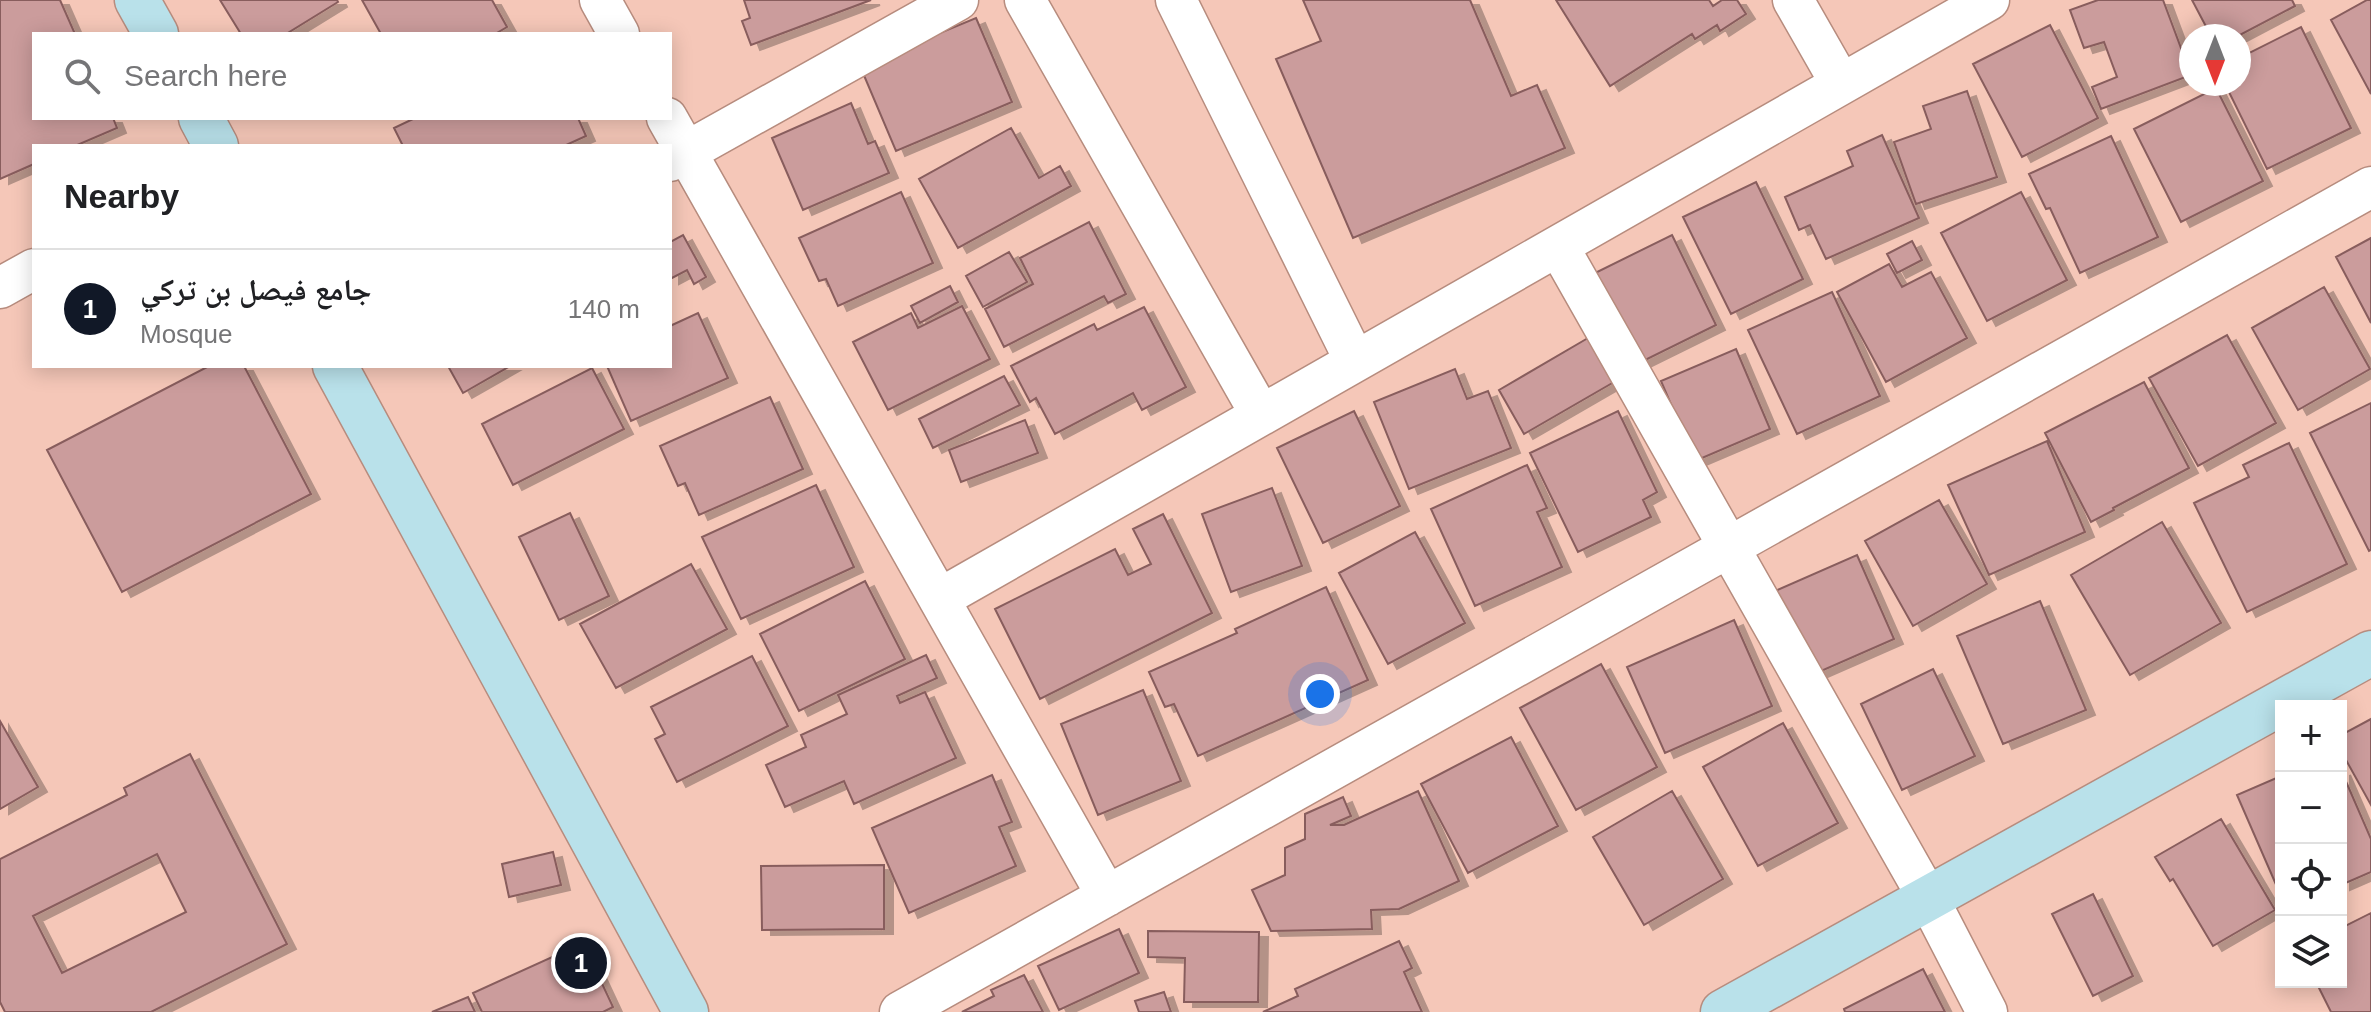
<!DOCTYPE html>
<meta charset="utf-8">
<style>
:root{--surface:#fff;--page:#f6f6f6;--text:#202124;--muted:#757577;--line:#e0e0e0;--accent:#111827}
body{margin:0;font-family:Helvetica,"Noto Naskh Arabic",sans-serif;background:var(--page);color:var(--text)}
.controls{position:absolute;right:24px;bottom:24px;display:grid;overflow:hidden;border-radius:0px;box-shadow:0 4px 20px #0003}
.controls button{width:72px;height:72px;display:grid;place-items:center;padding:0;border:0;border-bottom:2px solid var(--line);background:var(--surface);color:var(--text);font:40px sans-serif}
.compass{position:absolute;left:2179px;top:24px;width:72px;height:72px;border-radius:50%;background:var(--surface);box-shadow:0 4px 20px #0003;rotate:180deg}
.you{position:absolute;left:1320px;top:694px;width:28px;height:28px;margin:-20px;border:6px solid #fff;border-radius:50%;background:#1a73e8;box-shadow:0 0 0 12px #1a73e833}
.badge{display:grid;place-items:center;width:52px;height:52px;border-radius:50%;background:var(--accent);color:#fff;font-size:26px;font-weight:700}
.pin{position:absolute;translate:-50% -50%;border:4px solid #fff;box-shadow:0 2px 8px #0006}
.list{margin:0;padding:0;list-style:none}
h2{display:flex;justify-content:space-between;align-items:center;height:104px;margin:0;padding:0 32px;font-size:34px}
h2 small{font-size:26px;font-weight:400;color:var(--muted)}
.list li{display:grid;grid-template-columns:52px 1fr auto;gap:24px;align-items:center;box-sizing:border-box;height:120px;padding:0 32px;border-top:2px solid var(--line)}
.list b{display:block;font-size:30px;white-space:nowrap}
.list p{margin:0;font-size:26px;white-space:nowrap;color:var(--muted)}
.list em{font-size:26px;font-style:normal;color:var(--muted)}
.icon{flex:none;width:44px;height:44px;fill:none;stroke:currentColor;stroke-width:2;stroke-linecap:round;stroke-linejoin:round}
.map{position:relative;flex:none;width:2371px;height:1012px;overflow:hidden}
.search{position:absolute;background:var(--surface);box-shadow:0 4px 20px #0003;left:32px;top:32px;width:640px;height:88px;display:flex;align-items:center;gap:20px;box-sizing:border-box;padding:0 28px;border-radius:0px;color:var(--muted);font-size:30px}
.panel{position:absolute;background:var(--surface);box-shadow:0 4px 20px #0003;left:32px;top:144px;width:640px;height:224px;border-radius:0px}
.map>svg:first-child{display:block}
.building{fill:#cb9c9c;stroke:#885d5d;stroke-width:2;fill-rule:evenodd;filter:url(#shadow)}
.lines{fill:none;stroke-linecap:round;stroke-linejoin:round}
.street-casing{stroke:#b78c7e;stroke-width:43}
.secondary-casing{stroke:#b78c7e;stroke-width:47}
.street{stroke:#fff;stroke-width:40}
.secondary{stroke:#b9e1ea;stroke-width:44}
</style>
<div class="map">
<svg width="2371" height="1012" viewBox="0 0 2371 1012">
<defs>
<filter id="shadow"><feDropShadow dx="9" dy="5" stdDeviation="0" flood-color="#0004"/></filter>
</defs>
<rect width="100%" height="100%" fill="#f5c7b8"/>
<path class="building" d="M0 0H60L75 34H34V118H113L117 128 75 146H34V164L0 179Z
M220 0H337L338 2 286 34H241Z
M362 0H492L507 27 495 34H381Z
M744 0H871L751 45 742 21 750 18Z
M1303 0H1470L1511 96 1537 85 1565 148 1353 238 1276 59 1321 41Z
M1556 0H1709L1713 6 1722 0H1737L1746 14 1720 31 1717 25 1695 39 1692 34 1610 86Z
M2098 0H2163L2191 75 2101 109 2092 87 2117 77 2104 42 2084 48 2070 10Z
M2192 0H2292L2295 6 2238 36H2211Z
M2367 0H2371V94L2331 20Z
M976 18 1012 102 896 151 860 66Z
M2050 25 2098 118 2022 157 1973 64Z
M2301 27 2351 128 2267 169 2225 84H2239V58Z
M2216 88 2263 181 2181 222 2134 129Z
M1967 91 1997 177 1916 204 1894 142 1931 129 1923 106Z
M851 103 868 144 875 141 889 173 803 210 772 138Z
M415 118H578L586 136 564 146H403L394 128Z
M1011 128 1039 178 1060 166 1071 186 958 248 919 179Z
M1882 135 1919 218 1826 259 1810 225 1799 230 1785 197 1853 166 1847 151Z
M2111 136 2158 237 2080 273 2050 208 2046 209 2029 174Z
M1756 182 1803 279 1731 314 1683 217Z
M901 192 933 263 838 306 826 279 819 281 799 238Z
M2021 192 2067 280 1987 321 1941 233Z
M1089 222 1126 294 1108 303 1104 296 1004 347 985 309 1033 284 1020 258Z
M683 235 706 277 694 284 687 270 670 279V242Z
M1672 235 1716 325 1629 368 1585 278Z
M2371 238V323L2336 257Z
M1912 241 1922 260 1897 273 1887 254Z
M1009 252 1027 282 983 307 966 276Z
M1889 264 1902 287 1931 272 1967 338 1886 382 1837 292Z
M950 286 958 302 920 323 911 306Z
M2324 287 2370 369 2298 410 2252 328Z
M1832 292 1880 396 1797 434 1748 330Z
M962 306 990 359 888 410 853 342 911 313 918 328Z
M1144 307 1186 387 1142 410 1133 393 1055 434 1036 398 1030 402 1011 366 1094 324 1097 330Z
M698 313 728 378 631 421 607 366H670V326Z
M2227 335 2276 423 2198 466 2149 378Z
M1588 338 1614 382 1524 434 1499 390Z
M1736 349 1770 429 1695 461 1661 381Z
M209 366H244L311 494 122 592 47 450Z
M448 366H510L463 393Z
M592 368 624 429 513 485 482 424Z
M1455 369 1467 399 1488 391 1511 448 1409 489 1374 402Z
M1004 376 1020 405 933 448 919 419Z
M2144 382 2189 468 2113 508 2114 510 2091 522 2045 433Z
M770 397 803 469 699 515 685 483 678 486 660 446Z
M2371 403V550L2369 551 2310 433Z
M1354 411 1400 506 1323 543 1277 448Z
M1618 411 1657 492 1643 500 1651 517 1578 552 1530 453Z
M1025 420 1038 453 961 482 949 450Z
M2047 441 2085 532 1989 575 1948 485Z
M2289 443 2347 564 2247 612 2194 503 2249 477 2243 465Z
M1527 465 1547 508 1537 512 1562 567 1475 606 1431 509Z
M816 485 854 567 741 619 702 537Z
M1272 488 1302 566 1231 592 1202 514Z
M1939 500 1987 584 1913 626 1865 541Z
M570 513 609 596 559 620 519 537Z
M1163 514 1212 613 1040 699 995 609 1115 549 1128 575 1151 564 1133 529Z
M2162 522 2221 623 2130 675 2071 575Z
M1415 532 1465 623 1388 664 1339 573Z
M1857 555 1894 639 1812 675 1775 591Z
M691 564 727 629 616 688 580 624Z
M865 581 905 659 799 711 760 634Z
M1326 587 1368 680 1198 756 1174 704 1165 707 1149 672 1237 633 1235 629Z
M2040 601 2086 710 2003 744 1957 636Z
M1734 620 1772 706 1665 753 1627 667Z
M926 655 937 678 897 696 900 703 925 692 956 758 854 804 844 781 785 807 766 765 806 747 801 735 847 714 838 695Z
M752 656 788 726 677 782 655 739 665 734 651 707Z
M1601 664 1657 767 1576 810 1520 708Z
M1933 669 1975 756 1902 790 1861 704Z
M1143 690 1181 781 1098 815 1061 724Z
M2371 719V805L2341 751V735Z
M0 721 38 787 0 809Z
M1783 723 1838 823 1758 866 1703 767Z
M1511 737 1558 826 1468 873 1421 784Z
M190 754 287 944 151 1012H5L0 1002V859L127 795 124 788ZM157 854 186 912 62 973 33 916Z
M2341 770 2371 839V872L2341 885Z
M992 775 1012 822 999 827 1016 866 909 913 872 828Z
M2281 776V896L2237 795Z
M1418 791 1459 881 1399 909 1371 910 1372 929 1271 931 1252 890 1285 875V848L1305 839V814L1343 797 1351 816 1330 825H1344Z
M1672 791 1723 879 1644 925 1593 837Z
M2221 819 2275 910 2213 946 2173 879 2170 881 2155 857Z
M553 852 561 885 509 897 502 864Z
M884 865V929L762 930 761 866Z
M2093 894 2133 976 2093 996 2052 914Z
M2371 913V1012H2331L2316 982H2341V928Z
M1119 929 1139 973 1059 1010 1038 966Z
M1148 931 1259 932 1258 1002H1184L1185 958 1148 957Z
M1399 941 1412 968 1404 972 1422 1012H1263L1298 996 1295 989Z
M583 943 613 1007 603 1012H482L473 993Z
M1923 969 1945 1012H1845L1844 1009Z
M1024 975 1043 1012H962L994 996 991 990Z
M1164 992 1171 1012H1139L1135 1001Z
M468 997 475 1012H432Z"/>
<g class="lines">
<g class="street-casing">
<path id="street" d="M600 0 619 34
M1025 0 1261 415
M1176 0 1355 361
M1793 0 1841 84
M667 118 1107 896
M670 161 958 0
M1558 246 1928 898 1987 1012
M0 288 34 269
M939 599 1989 0
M900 1012 2371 187"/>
</g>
<g class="secondary-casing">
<path id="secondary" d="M137 0 156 34
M201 118 216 146
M335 366 686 1012
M1723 1012 2371 653"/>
</g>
<use href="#street" class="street"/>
<use href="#secondary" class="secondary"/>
</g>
</svg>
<div class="controls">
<button>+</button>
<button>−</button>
<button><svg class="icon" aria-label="locate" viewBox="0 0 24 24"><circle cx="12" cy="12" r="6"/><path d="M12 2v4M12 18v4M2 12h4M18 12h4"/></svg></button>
<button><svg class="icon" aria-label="layers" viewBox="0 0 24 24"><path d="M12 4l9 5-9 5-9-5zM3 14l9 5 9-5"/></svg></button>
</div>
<svg class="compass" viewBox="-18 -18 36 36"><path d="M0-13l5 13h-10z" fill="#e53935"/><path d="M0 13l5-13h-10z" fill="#757577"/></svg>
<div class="you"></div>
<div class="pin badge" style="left:581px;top:963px">1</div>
<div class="search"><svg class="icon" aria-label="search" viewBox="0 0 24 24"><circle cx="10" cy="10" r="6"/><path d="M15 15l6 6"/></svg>Search here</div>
<section class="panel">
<h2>Nearby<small></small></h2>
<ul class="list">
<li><span class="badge">1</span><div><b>جامع فيصل بن تركي</b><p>Mosque</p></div><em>140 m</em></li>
</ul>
</section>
</div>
